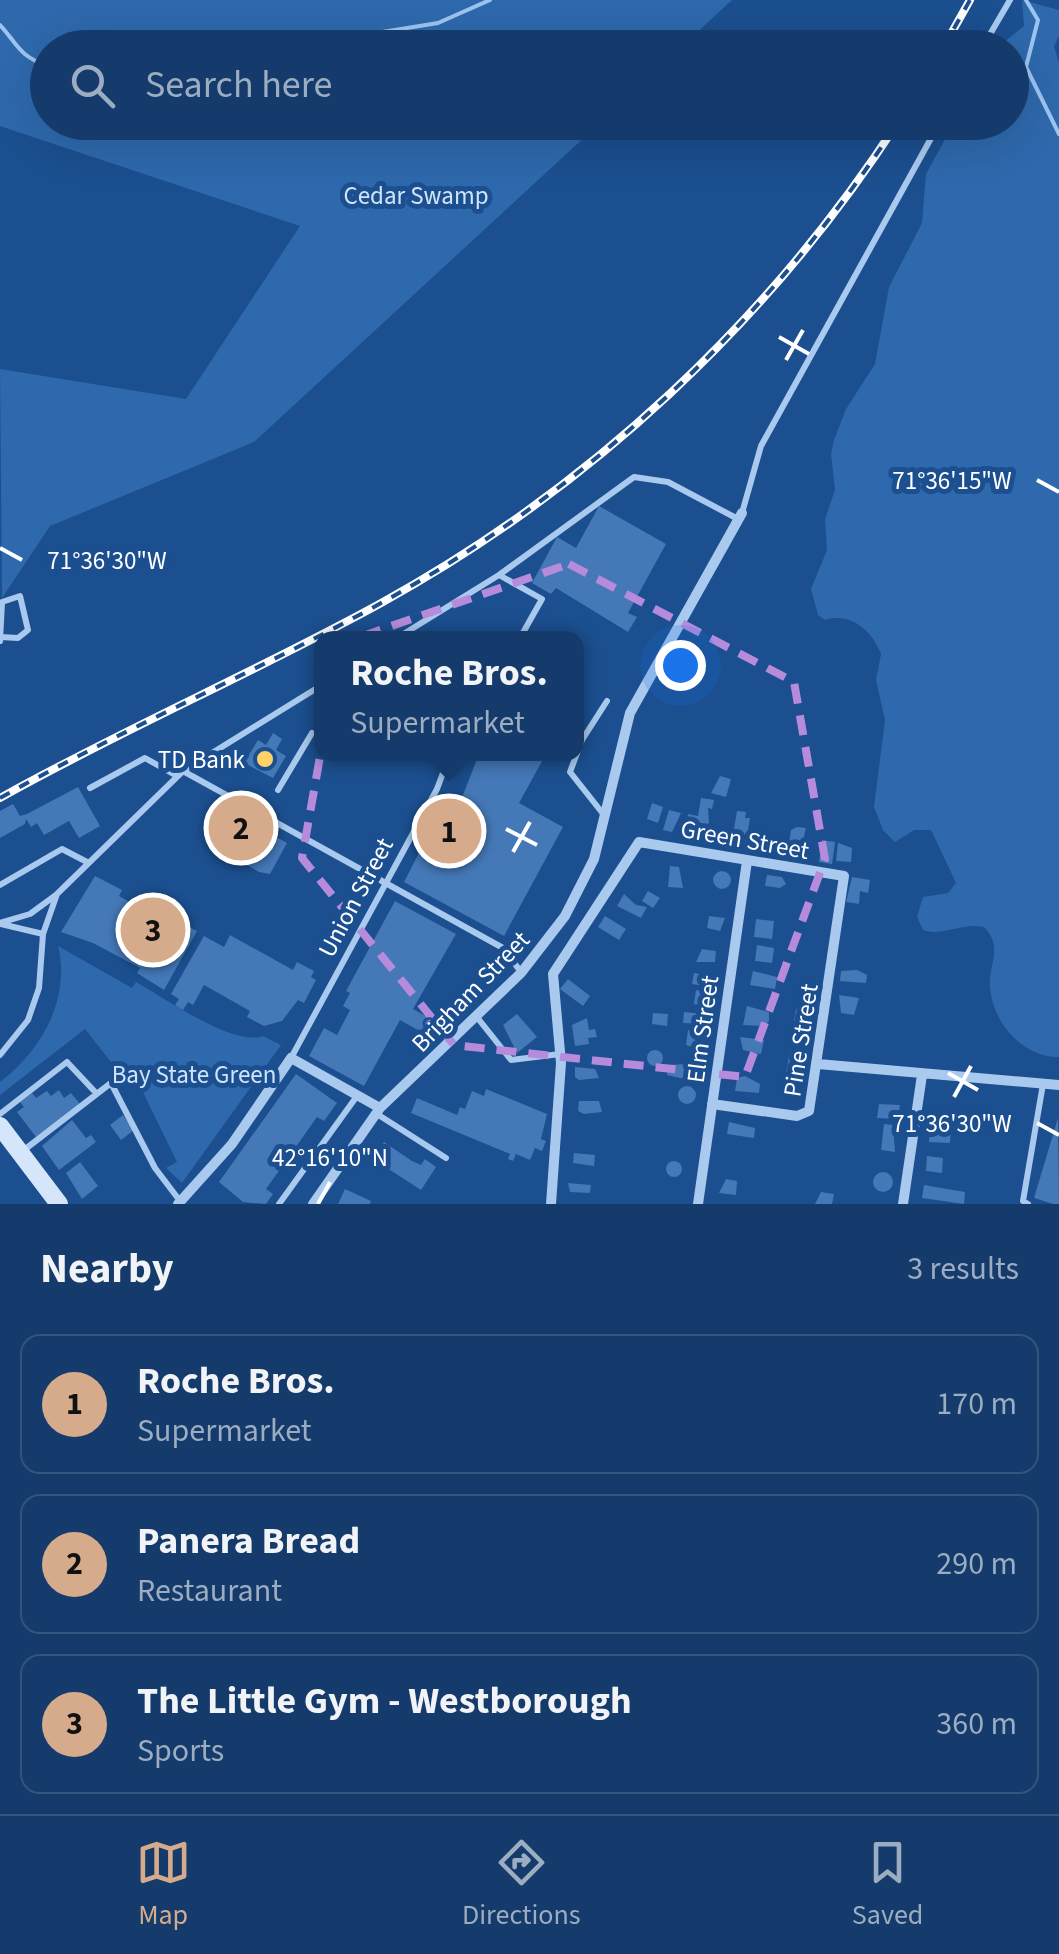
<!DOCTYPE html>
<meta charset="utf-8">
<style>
:root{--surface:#143b6b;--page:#214673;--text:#f1f3f6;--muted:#9dadc1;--line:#33557e;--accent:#d6ab8b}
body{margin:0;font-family:"Source Sans 3",sans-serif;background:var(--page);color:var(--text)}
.you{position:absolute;left:680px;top:665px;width:35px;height:35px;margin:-25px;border:8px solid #fff;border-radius:50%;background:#1a73e8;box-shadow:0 0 0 15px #1a73e833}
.badge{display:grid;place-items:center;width:65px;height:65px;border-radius:50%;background:var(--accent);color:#111;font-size:32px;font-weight:700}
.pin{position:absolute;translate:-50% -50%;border:5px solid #fff;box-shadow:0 2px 10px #0006}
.popup{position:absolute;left:314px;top:631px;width:270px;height:130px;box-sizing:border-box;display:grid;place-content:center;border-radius:20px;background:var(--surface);filter:drop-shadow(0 2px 8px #0005);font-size:32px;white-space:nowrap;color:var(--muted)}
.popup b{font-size:38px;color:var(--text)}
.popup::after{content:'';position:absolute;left:50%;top:100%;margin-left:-20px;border:20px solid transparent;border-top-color:var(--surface)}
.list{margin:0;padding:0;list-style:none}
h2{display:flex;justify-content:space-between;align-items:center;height:130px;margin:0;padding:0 40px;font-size:42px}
h2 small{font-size:32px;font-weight:400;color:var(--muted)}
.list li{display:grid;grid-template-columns:65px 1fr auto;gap:30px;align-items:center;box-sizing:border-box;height:140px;margin:0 20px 20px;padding:0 20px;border:2px solid var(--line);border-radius:20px}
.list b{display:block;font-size:38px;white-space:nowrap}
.list p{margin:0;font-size:32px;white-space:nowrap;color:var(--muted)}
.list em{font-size:32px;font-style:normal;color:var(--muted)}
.icon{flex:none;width:55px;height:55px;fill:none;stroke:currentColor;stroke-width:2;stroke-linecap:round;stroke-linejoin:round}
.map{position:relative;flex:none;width:1059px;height:1204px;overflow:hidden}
.search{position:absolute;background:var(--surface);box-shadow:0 10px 40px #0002;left:30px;right:30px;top:30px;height:110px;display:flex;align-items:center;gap:25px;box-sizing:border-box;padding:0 35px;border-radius:55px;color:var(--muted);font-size:38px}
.sheet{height:610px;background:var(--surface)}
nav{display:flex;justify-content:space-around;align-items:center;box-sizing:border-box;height:140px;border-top:2px solid var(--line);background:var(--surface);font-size:28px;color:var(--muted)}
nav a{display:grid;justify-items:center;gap:5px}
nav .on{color:var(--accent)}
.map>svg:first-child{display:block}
.green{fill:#2e69ad}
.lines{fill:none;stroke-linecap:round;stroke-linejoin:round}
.stream{stroke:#9cc4f0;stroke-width:4}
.building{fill:#4478b7}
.service{stroke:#a9c9ee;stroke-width:6}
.minor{stroke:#a9c9ee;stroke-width:10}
.secondary{stroke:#d6e6fa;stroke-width:18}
.rail-casing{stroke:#fff;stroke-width:8}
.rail{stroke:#1b4f8f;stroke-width:4;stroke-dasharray:11;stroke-linecap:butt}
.marked{fill:none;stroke:#b68bdc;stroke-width:8;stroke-dasharray:20 12;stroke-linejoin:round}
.ticks{fill:none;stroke:#fff;stroke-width:4}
.poi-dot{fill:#ffd166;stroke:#1b4f8f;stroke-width:4}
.labels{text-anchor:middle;stroke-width:10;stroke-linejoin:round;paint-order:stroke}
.park-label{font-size:25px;fill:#cfe3fa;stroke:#1b4f8f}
.poi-label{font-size:25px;fill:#fff;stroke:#1b4f8f;text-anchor:end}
.street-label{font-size:25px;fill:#fff;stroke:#1b4f8f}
.ticks-label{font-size:25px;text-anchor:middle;fill:#fff;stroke:#1b4f8f;stroke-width:10;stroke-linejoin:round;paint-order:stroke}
</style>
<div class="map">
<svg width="1059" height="1204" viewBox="0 0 1059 1204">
<rect width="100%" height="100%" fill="#1b4f8f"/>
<path class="green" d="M0 0H732L681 47 48 48V122L600 123 254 442 50 526 2 598 0 369 186 399 300 226 0 126Z
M1022 0 1059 10V36L1054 46 1059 63V1057C1023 1058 993 1023 990 988 988 965 1004 947 984 927 962 922 942 937 923 930L917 917 923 897 948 893 956 883 931 830H914L895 842 883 830 874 807 885 720 876 680 881 654C872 630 850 612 825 620L818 615 811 589 827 550 825 519 835 490 831 454 834 440 846 409 875 364 889 287 922 223 926 174 954 123 1012 122V48L998 47 1024 26Z
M58 946 132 988 136 982C165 998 233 1047 263 1036L281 1045 182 1183 166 1168 177 1162 135 1076 125 1080 85 1029 0 1095V1082C41 1051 71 999 58 946Z"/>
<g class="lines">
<path class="stream" d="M1026 0 1038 20 1026 67 1059 134
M0 25C17 43 18 56 48 66
M284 48 438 23 490 0"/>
</g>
<path class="building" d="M599 506 666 544 628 613 637 617 628 632 556 588 551 594 532 583 557 537 576 548Z
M273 733 282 739 276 750 286 756 273 778 244 763 258 740 266 745Z
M479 754H546L519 803 563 827 504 936 404 882 440 812 446 807 452 810 463 795Z
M720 776 731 779 726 797 711 793Z
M78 787 100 826 79 838 69 821 44 835 37 823 31 827 26 819 25 824 0 838V811L13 804 20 816 27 814Z
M701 798 714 800 712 809 708 808 709 822 704 830 686 827 688 814 698 816Z
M652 803 663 807 658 823 647 819Z
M669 810 681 813 672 832 663 830Z
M737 811 746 812 745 818H750L746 842 732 840Z
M232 812 287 843 270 874 259 872 214 844Z
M797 827 806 828 800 853 788 851 791 830Z
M822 840 835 842 832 864 819 862Z
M838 843 852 848 851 862 836 861Z
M670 866 679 867 683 888 668 887Z
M713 880a9 9 0 1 1 18 0a9 9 0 1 1-18 0Z
M767 875 782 877 786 884 780 888 765 886Z
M95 876 122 890 119 896 166 922 168 916 197 931 164 990 137 973 140 968 93 943 61 932Z
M852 877 870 880 868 893 860 891 859 904 846 902Z
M648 891 660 898 653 908 642 901Z
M624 894 636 905 647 907 641 918 617 906Z
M395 901 456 934 413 1009 431 1019 423 1033 400 1020 364 1086 309 1056 324 1028 337 1035 350 1010 343 1006 350 993 346 991Z
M605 916 626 929 619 940 598 927Z
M709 916 725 918 720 931 707 928Z
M756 919 774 921 772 939 754 937Z
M230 935 293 970 297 962 314 971 311 977 316 980 304 1003 298 1000 282 1021 264 1026 247 1017 250 1011 204 985 193 1005 188 1002 183 1010 175 1005 179 999 171 994 204 936 224 947Z
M757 945 774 948 772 963 755 961Z
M702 949 716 951 715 962H696Z
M857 970 867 975 866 983 840 981 841 971Z
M753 971 777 977 775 989 750 985Z
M694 973 712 977 710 987 692 984Z
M568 979 590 996 583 1006 560 989Z
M696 990 710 993 708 1006 694 1004Z
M839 995 859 998 854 1015 841 1013Z
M747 1006 769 1012V1021L764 1026 743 1025Z
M796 1009 810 1011 808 1023 794 1021Z
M684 1012 704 1014 703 1024 683 1023Z
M653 1013 668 1014 667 1026 652 1024Z
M517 1014 537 1037 517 1053 503 1025Z
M587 1018 589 1030 595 1029 597 1037 588 1038 589 1044 575 1046 572 1025Z
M688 1030 703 1033 700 1049 686 1045Z
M740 1037 764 1040 761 1054 743 1050Z
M647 1058a8 8 0 1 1 16 0a8 8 0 1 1-16 0Z
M790 1051 806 1055 803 1075 786 1073Z
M689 1064 696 1070 693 1081 667 1075 668 1065Z
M575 1067 595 1069 599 1078 579 1080 575 1077Z
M296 1074 337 1103 324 1121 317 1117 266 1189 273 1194 266 1204 243 1202 219 1182Z
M745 1076 760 1084 759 1093 735 1091 737 1078Z
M678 1095a9 9 0 1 1 18 0a9 9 0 1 1-18 0Z
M486 1089 547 1114 541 1139 546 1141 542 1151 535 1148 530 1160 516 1154 513 1161 508 1159 510 1154 411 1113 417 1098 457 1115 460 1107 465 1109 472 1091 484 1096Z
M59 1090 64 1098 71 1093 80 1104 36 1137 17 1112 24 1107 20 1102 32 1093 36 1098 47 1091 51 1096Z
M579 1101H599L602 1112 584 1114 578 1111Z
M879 1104 900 1105 898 1119 877 1118Z
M123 1115 134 1130 121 1140 110 1125Z
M1058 1118 1059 1204H1053L1034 1198Z
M72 1120 86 1138 91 1135 96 1142 59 1170 42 1146Z
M729 1122 755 1128 754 1138 727 1134Z
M884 1124 893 1125 895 1152 881 1150Z
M951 1128 950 1143 929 1142 930 1129Z
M384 1142 412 1161 421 1165 425 1159 436 1167 421 1190 373 1159Z
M574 1153 595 1155 594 1166 573 1163Z
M927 1156 943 1158 942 1173 926 1171Z
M666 1169a8 8 0 1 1 16 0a8 8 0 1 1-16 0Z
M80 1162 98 1186 82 1199 66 1173Z
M873 1182a10 10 0 1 1 20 0a10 10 0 1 1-20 0Z
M726 1179 737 1181 736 1195 719 1193Z
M568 1183 591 1185 590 1193 570 1192Z
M924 1185 965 1192 964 1204 922 1198Z
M345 1189 371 1201 370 1204H338Z
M821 1192 834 1194 832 1204H815Z"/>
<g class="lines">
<path class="service" d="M982 48 1010 0
M742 513 761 446 940 122
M499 575 542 599 520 638
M397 638 499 575 634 477 668 482 738 519
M0 641 2 602 20 596 28 630 18 638 1 637
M183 771 503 948 521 972
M90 788 145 758 177 776
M278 790 312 733
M604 815 570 772 582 740 607 701
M0 885 62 849 87 862
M0 923 30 914 56 895
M1 924 43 934
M476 1016 511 1060 560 1054
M0 1055 28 1020 39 988 43 934 57 894 183 771 322 685
M291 1058 437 789 450 754
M0 1114 67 1062 97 1094
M377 1114 446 1158
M24 1150 111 1083 155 1168 180 1201
M279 1204 357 1096
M1028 1204 1023 1201 1043 1084"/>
<path class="minor" d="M818 1064 1059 1085
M178 1204 232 1144 291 1058 380 1108
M313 1204 380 1108 521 973 565 916 594 859 630 713 742 513
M551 1204 561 1063 553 974 639 842 844 876 809 1111 797 1116 712 1104
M698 1204 747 861
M903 1204 922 1075"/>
<path class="secondary" d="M0 1126 59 1204"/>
<g class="rail-casing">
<path id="rail" d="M943 48 970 0
M0 798C125 728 258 671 383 602 591 487 769 321 898 122"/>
</g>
<use href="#rail" class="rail"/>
</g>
<path class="marked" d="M569 564 794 682 825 859 745 1077 454 1045 302 858 340 644Z"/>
<path class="ticks" d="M779 337 809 354M786 360 803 330M1037 480 1059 492M0 548 22 560M506 829 537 845M513 852 530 822M948 1073 978 1090M954 1097 971 1066M1037 1123 1059 1135M318 1204 330 1182"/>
<circle class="poi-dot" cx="265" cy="759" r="10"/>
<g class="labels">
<g class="park-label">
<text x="416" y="204">Cedar Swamp</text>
<text x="194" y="1083">Bay State Green</text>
</g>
<g class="poi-label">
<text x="245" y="768">TD Bank</text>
</g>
<g class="street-label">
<text transform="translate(745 839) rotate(10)" y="9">Green Street</text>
<text transform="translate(355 897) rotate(-62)" y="9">Union Street</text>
<text transform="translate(470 991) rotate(-46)" y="9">Brigham Street</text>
<text transform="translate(702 1029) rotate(-82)" y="9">Elm Street</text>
<text transform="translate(800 1040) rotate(-81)" y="9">Pine Street</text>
</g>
</g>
<g class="ticks-label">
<text x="952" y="489">71°36'15"W</text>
<text x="107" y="569">71°36'30"W</text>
<text x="952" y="1132">71°36'30"W</text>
<text x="330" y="1166">42°16'10"N</text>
</g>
</svg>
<div class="you"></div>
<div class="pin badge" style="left:449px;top:831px">1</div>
<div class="popup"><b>Roche Bros.</b>Supermarket</div>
<div class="pin badge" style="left:241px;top:828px">2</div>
<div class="pin badge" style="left:153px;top:930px">3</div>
<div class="search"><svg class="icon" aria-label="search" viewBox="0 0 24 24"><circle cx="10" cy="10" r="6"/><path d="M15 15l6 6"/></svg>Search here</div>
</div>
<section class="sheet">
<h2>Nearby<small>3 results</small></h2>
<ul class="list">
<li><span class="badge">1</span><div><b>Roche Bros.</b><p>Supermarket</p></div><em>170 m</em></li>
<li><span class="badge">2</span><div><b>Panera Bread</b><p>Restaurant</p></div><em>290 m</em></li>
<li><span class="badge">3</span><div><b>The Little Gym - Westborough</b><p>Sports</p></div><em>360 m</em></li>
</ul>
</section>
<nav>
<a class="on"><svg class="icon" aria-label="map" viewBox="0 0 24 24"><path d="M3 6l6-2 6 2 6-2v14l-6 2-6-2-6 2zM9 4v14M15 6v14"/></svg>Map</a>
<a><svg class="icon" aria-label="directions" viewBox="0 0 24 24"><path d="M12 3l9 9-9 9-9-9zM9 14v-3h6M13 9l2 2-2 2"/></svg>Directions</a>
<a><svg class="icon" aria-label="saved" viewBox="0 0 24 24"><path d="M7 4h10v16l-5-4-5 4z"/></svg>Saved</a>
</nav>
